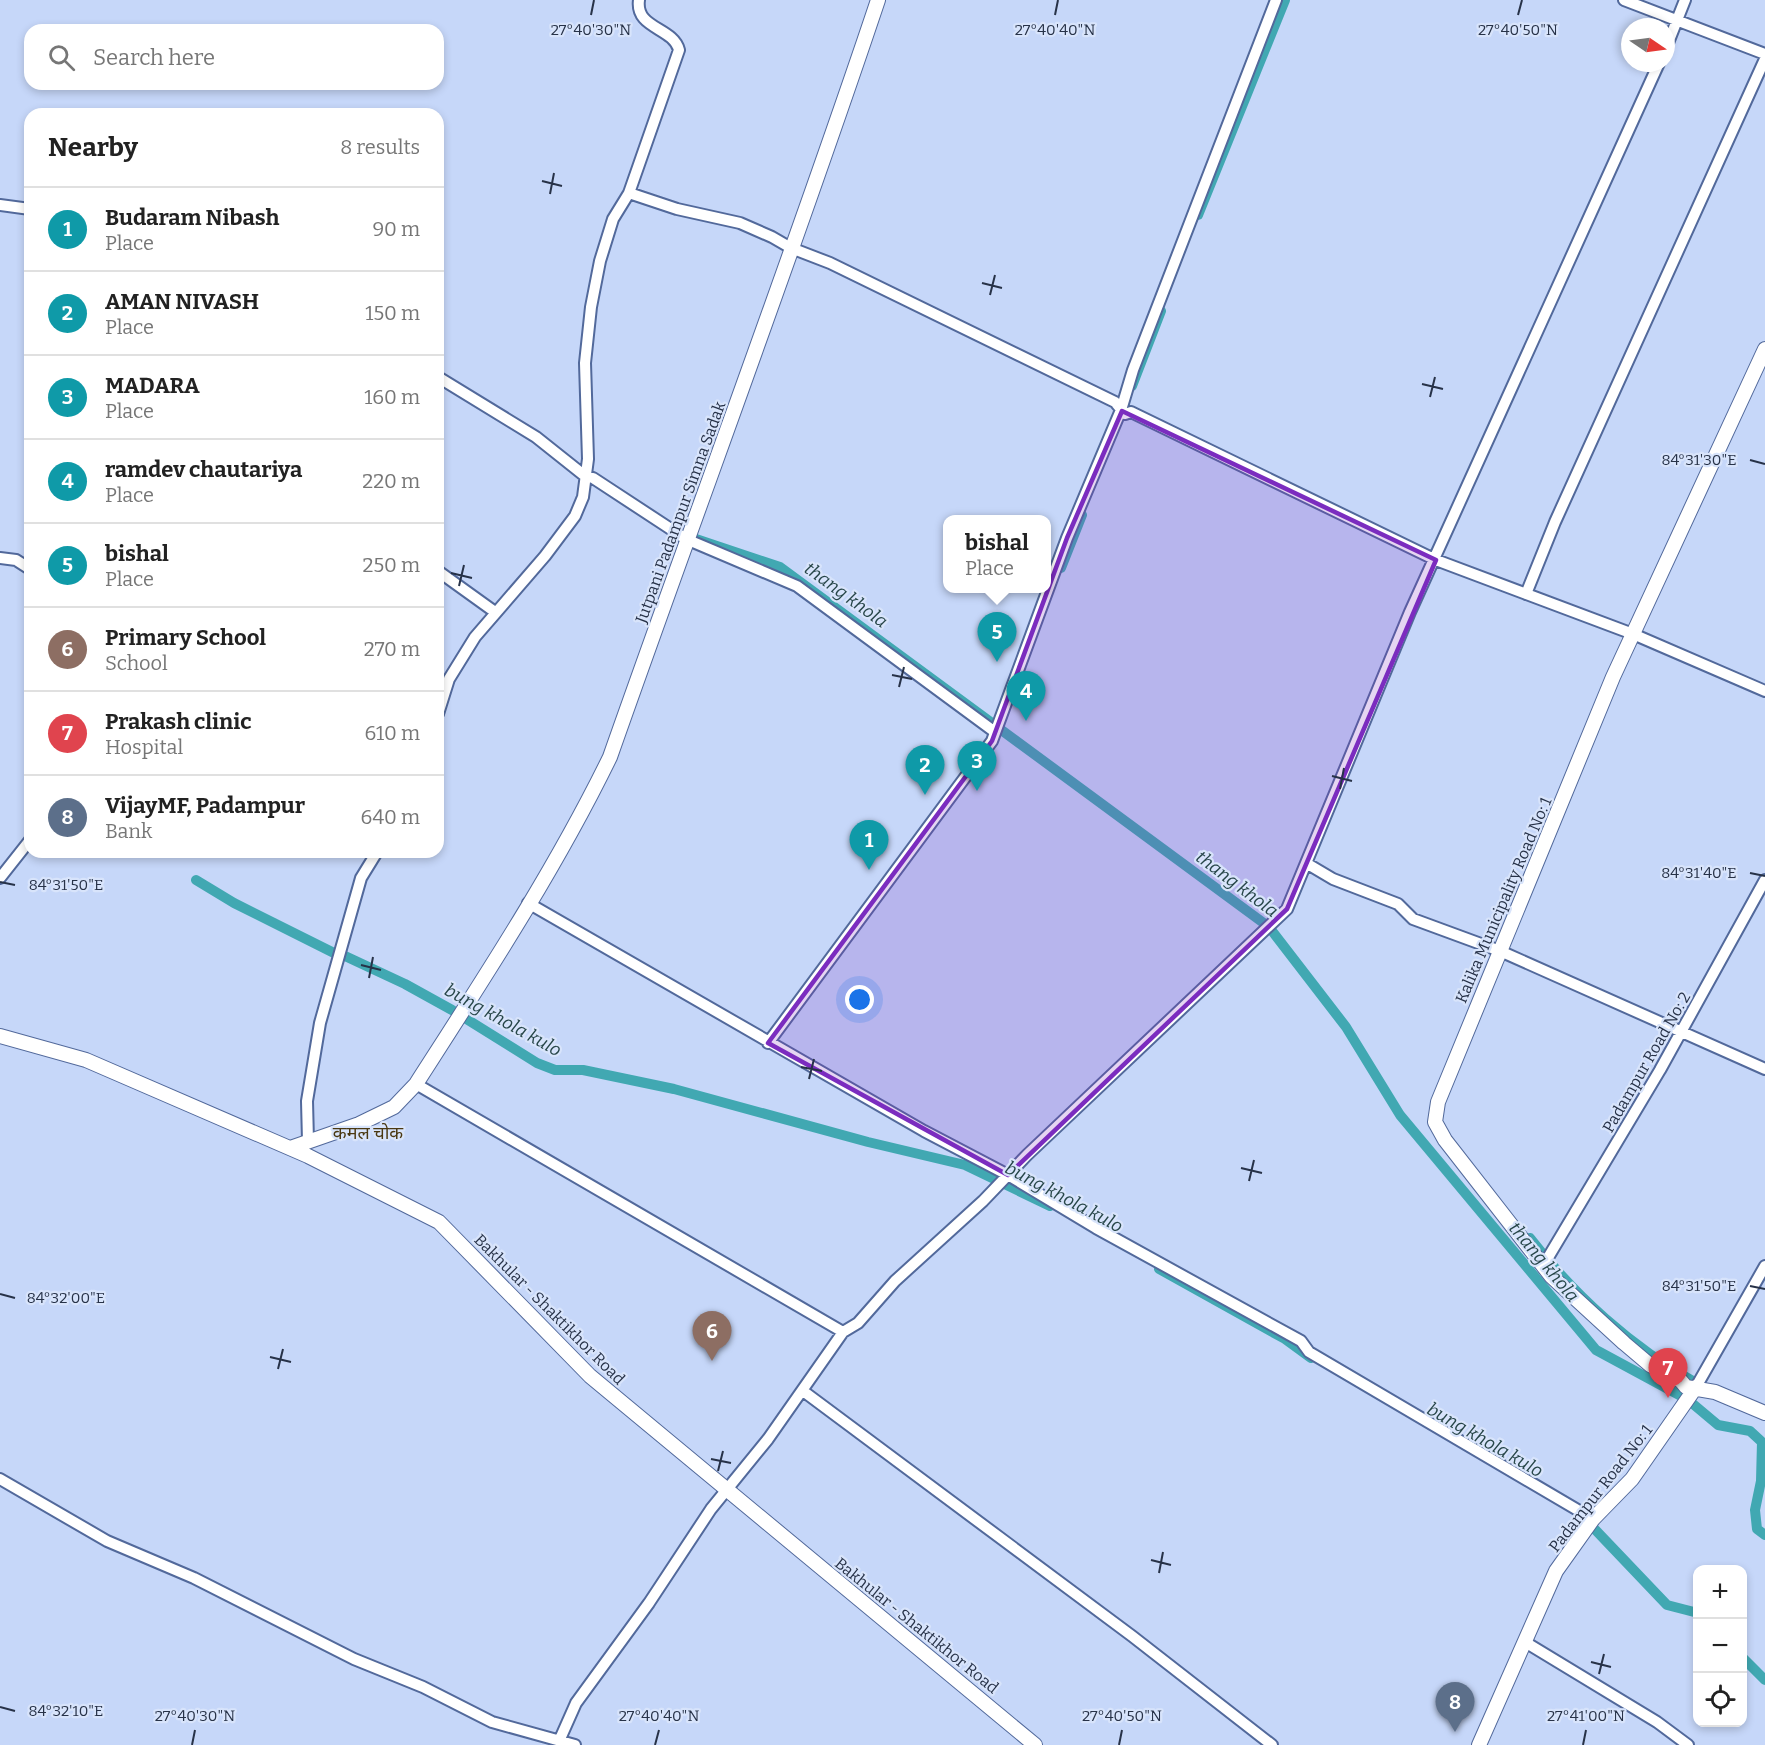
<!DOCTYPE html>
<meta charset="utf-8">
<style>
:root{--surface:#fff;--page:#f6f6f6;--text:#222;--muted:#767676;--line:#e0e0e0;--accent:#db2777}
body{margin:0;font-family:Bitter,"Noto Sans Devanagari",serif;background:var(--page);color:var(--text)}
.controls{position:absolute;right:18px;bottom:18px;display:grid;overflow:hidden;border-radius:12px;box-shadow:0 3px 9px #0003}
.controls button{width:54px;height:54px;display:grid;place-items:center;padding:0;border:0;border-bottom:2px solid var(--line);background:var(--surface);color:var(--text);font:30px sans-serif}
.compass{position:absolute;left:1621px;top:18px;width:54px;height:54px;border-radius:50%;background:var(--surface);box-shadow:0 3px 9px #0003;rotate:103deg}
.you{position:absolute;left:860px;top:1000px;width:21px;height:21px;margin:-15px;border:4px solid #fff;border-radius:50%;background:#1a73e8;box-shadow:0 0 0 9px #1a73e833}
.badge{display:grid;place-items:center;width:39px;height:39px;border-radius:50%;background:var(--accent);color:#fff;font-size:20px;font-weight:700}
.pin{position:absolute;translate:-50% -50px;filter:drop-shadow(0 2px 3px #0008)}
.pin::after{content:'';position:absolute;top:32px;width:21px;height:18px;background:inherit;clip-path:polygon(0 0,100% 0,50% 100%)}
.popup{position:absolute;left:943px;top:515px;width:108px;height:78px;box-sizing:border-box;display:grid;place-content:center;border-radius:12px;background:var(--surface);filter:drop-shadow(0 2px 4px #0005);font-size:20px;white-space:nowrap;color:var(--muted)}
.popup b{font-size:22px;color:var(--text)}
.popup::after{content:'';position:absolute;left:50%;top:100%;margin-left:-12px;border:12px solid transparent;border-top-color:var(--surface)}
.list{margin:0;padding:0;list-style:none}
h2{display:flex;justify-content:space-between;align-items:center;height:78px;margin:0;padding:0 24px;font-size:26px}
h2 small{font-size:20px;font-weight:400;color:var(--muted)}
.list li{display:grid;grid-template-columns:39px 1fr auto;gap:18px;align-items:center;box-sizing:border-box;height:84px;padding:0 24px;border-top:2px solid var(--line)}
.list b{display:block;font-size:22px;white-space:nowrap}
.list p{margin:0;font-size:20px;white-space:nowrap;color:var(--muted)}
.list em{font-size:20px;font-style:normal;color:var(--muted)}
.icon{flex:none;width:33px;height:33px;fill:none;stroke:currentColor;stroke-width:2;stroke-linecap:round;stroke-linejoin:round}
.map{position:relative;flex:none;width:1765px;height:1745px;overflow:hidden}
.search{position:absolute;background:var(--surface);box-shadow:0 3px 9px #0003;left:24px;top:24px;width:420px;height:66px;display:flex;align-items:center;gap:15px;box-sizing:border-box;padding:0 21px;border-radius:18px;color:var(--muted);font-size:22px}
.panel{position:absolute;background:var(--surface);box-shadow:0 3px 9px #0003;left:24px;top:108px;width:420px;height:750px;border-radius:18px}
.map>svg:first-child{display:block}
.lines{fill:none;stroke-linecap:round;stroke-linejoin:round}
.canal{stroke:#41a8b2;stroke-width:10}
.minor-casing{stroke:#52699b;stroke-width:14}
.tertiary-casing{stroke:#52699b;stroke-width:16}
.minor{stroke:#fff;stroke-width:10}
.tertiary{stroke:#fff;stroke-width:14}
.marked{fill:#7b2cbf;fill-opacity:0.2;stroke:#7b2cbf;stroke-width:4.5;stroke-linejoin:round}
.ticks{fill:none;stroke:#273248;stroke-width:2}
.labels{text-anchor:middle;stroke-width:4.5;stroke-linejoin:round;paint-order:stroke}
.street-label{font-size:16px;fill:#273248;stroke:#d8e4fb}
.water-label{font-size:18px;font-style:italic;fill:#274649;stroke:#d8e4fb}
.neighbourhood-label{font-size:18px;fill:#4a3811;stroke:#d8e4fb}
.ticks-label{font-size:15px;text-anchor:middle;fill:#273248;stroke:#d8e4fb;stroke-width:4.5;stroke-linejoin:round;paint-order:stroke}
</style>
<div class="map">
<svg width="1765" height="1745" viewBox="0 0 1765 1745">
<rect width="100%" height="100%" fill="#c6d7f9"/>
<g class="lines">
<path class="canal" d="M1198 215 1285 0
M1132 386 1161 311
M690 537 780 567 1269 927 1346 1027 1400 1115 1596 1350 1683 1397
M1061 568 1082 515
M196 880 234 903 334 953
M345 956 405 984 452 1010 537 1063 555 1070H583L674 1089 868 1142 965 1165 1050 1206
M1530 1238C1574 1295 1632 1348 1696 1383
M1159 1269 1285 1339 1311 1358
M1693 1404 1718 1425 1750 1431 1762 1442 1761 1481 1755 1510 1757 1529 1765 1535
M1586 1520 1667 1605 1698 1613
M1742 1657 1765 1680"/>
<g class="minor-casing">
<path id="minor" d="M1624 0 1765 54
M1666 48 1685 0
M629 193 677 209 740 223 772 237 791 248 830 263 1115 402 1125 414 1131 412 1436 560 1633 634 1765 691
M0 205 30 209
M438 377 536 437 585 476 593 478 686 539 797 586 995 732
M0 558 16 560 30 569
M438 571 495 612
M1526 594 1555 522 1765 59
M438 714 449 679 475 637 545 556 575 516 583 497 588 459 585 363 591 307 600 261 613 219 629 193 679 50C673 27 635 29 639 0
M1306 863 1333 879 1398 904 1413 919 1500 951 1765 1069
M0 878 30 840
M528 903 924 1131 1008 1175 1096 1228 1301 1341 1309 1352 1593 1519
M768 1043 992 741 1067 538 1121 410 1133 370 1276 0
M416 1084 843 1332
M308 1141 307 1101 320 1023 361 878 377 852
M1543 1266 1660 1070 1765 880
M1696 1387 1765 1266
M803 1391 1132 1636 1272 1745
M0 1479 107 1541 194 1578 354 1659 423 1687 492 1722 575 1745
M1525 1642 1657 1722 1688 1745
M560 1739 576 1703 649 1603 711 1509 768 1439 843 1332 858 1323 895 1281 983 1201 1027 1155 1287 909 1410 612 1659 63"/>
</g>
<g class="tertiary-casing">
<path id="tertiary" d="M1765 349 1613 677 1438 1102 1435 1122 1445 1140 1551 1276 1624 1343 1650 1365 1681 1381 1686 1387 1715 1392 1765 1413
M0 1036 86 1060 308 1156 439 1222 590 1376 1035 1745
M290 1148 359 1124 394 1107 416 1084C484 978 555 870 610 757 699 504 793 254 878 0
M1479 1745 1556 1571 1593 1519 1632 1479 1696 1387"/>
</g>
<use href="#minor" class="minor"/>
<use href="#tertiary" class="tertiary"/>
</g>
<path class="marked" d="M1122 411 1436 560 1287 909 1008 1175 768 1043 992 741 1067 538Z"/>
<path class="ticks" d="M591 15 594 0M1055 15 1058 0M1518 15 1522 0M542 181 562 186M550 194 554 173M982 283 1002 288M990 295 995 275M1422 384 1443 389M1430 397 1435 377M1750 460 1765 464M451 573 472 578M459 586 464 565M892 675 912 679M899 687 904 667M1332 776 1352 781M1340 789 1344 768M1750 873 1765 876M0 882 15 885M361 965 381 970M369 978 373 957M801 1067 822 1071M809 1079 814 1059M1241 1168 1262 1173M1249 1181 1254 1160M1750 1286 1765 1289M0 1294 15 1298M270 1357 291 1362M278 1369 283 1349M711 1459 731 1463M718 1471 723 1451M1151 1560 1171 1565M1159 1573 1163 1552M1591 1662 1611 1667M1599 1674 1604 1654M0 1707 15 1711M192 1745 195 1730M655 1745 659 1730M1119 1745 1122 1730M1583 1745 1586 1730"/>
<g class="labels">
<g class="street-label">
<text transform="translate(680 512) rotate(-70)" y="6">Jutpani Padampur Simna Sadak</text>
<text transform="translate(1503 900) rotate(-67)" y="6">Kalika Municipality Road No: 1</text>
<text transform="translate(1646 1062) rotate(-60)" y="6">Padampur Road No: 2</text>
<text transform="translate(550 1309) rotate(45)" y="6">Bakhular - Shaktikhor Road</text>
<text transform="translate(1600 1488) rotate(-52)" y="6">Padampur Road No: 1</text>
<text transform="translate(917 1625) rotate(39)" y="6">Bakhular - Shaktikhor Road</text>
</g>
<g class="water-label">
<text transform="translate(846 595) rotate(36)" y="6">thang khola</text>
<text transform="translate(1237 884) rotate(37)" y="6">thang khola</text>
<text transform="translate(503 1020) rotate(29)" y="6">bung khola kulo</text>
<text transform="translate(1064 1197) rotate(28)" y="6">bung khola kulo</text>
<text transform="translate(1544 1262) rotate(50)" y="6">thang khola</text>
<text transform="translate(1485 1440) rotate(30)" y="6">bung khola kulo</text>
</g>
<g class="neighbourhood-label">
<text x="368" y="1139">कमल चोक</text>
</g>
</g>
<g class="ticks-label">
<text x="591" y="35">27°40'30"N</text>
<text x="1055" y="35">27°40'40"N</text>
<text x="1518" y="35">27°40'50"N</text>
<text x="1699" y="465">84°31'30"E</text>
<text x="1699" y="878">84°31'40"E</text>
<text x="66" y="890">84°31'50"E</text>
<text x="1699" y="1291">84°31'50"E</text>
<text x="66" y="1303">84°32'00"E</text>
<text x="66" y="1716">84°32'10"E</text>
<text x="195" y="1721">27°40'30"N</text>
<text x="659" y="1721">27°40'40"N</text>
<text x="1122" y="1721">27°40'50"N</text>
<text x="1586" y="1721">27°41'00"N</text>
</g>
</svg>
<div class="controls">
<button>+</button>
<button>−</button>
<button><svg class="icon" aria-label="locate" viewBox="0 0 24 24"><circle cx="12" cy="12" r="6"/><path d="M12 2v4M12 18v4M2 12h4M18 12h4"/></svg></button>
</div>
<svg class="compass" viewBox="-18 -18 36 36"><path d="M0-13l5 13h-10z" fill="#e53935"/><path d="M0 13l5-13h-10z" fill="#767676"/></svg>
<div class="you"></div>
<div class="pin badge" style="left:869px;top:870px;background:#0f9aa8">1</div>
<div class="pin badge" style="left:925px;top:795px;background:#0f9aa8">2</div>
<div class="pin badge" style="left:977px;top:791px;background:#0f9aa8">3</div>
<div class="pin badge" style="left:1026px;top:721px;background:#0f9aa8">4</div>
<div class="pin badge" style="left:997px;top:662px;background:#0f9aa8">5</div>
<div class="popup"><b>bishal</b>Place</div>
<div class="pin badge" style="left:712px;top:1361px;background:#8d6e63">6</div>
<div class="pin badge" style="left:1668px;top:1398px;background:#e0444e">7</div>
<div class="pin badge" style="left:1455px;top:1732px;background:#5c6f8a">8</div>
<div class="search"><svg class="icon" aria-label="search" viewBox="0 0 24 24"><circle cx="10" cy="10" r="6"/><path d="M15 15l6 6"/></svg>Search here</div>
<section class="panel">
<h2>Nearby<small>8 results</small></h2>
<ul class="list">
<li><span class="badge" style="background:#0f9aa8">1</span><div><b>Budaram Nibash</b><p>Place</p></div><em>90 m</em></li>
<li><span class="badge" style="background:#0f9aa8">2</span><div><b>AMAN NIVASH</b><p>Place</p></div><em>150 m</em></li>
<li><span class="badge" style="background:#0f9aa8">3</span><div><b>MADARA</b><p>Place</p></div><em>160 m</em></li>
<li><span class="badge" style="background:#0f9aa8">4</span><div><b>ramdev chautariya</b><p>Place</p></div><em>220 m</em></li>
<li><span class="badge" style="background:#0f9aa8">5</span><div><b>bishal</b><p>Place</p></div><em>250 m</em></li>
<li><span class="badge" style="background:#8d6e63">6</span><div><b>Primary School</b><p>School</p></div><em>270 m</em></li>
<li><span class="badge" style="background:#e0444e">7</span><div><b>Prakash clinic</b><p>Hospital</p></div><em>610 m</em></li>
<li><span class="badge" style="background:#5c6f8a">8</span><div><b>VijayMF, Padampur</b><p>Bank</p></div><em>640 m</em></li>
</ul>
</section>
</div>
